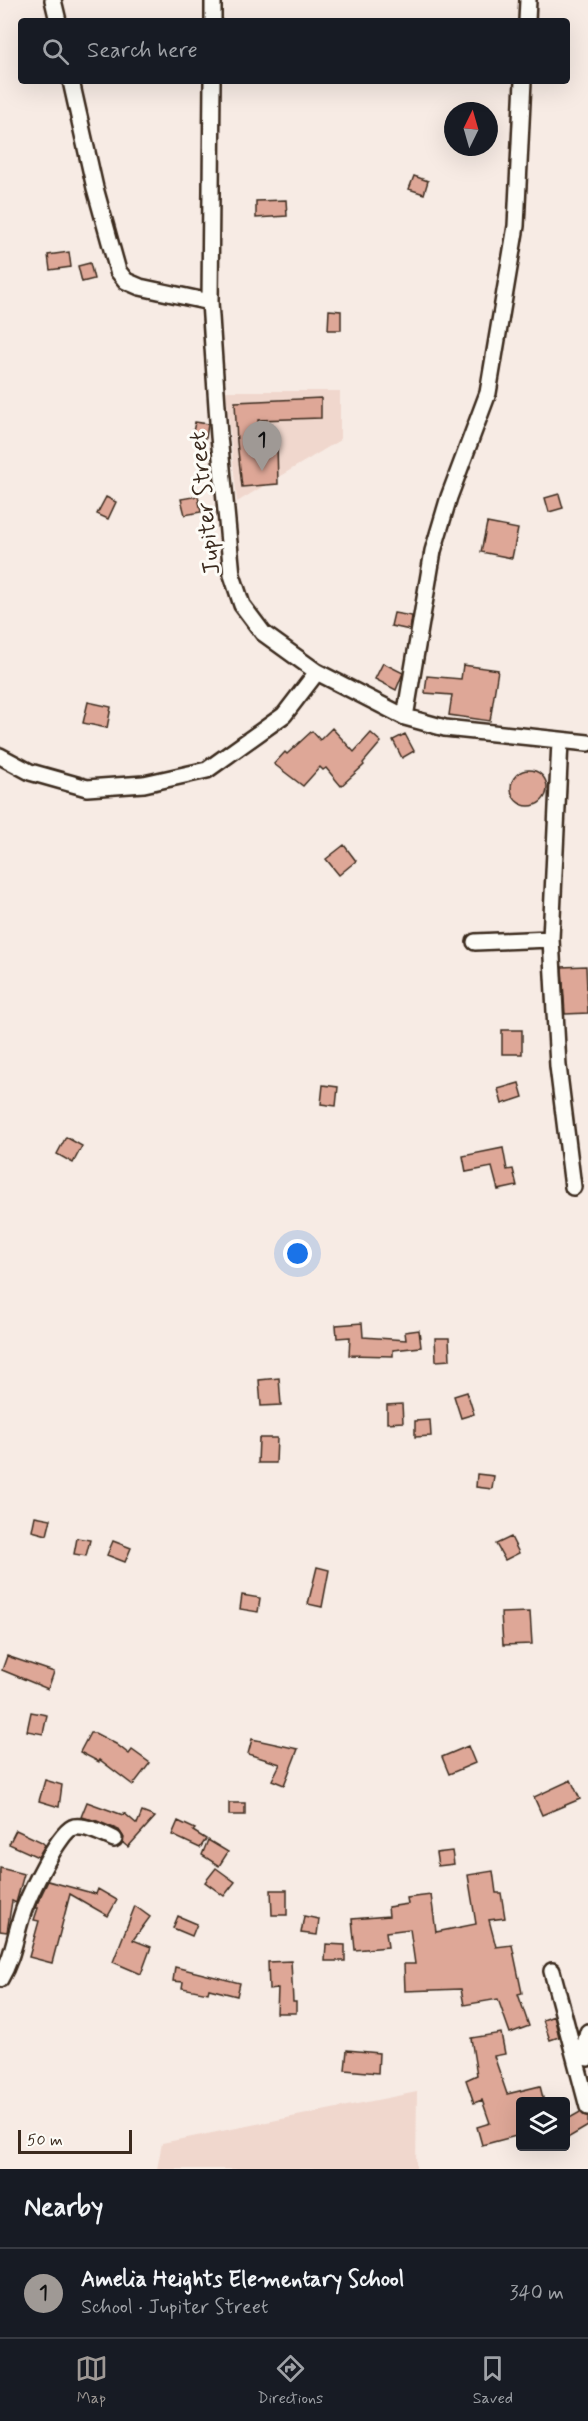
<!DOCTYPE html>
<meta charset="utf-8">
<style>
:root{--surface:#171b24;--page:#20242c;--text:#f1f3f6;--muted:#9ea1a6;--line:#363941;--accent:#9f9995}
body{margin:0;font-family:Mynerve,sans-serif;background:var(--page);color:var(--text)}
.controls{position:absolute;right:18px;bottom:18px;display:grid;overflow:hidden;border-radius:6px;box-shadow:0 6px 24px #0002}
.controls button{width:54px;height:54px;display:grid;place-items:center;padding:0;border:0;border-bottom:2px solid var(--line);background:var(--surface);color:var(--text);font:30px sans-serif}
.compass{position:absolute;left:444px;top:102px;width:54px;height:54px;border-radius:50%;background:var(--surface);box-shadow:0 6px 24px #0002;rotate:5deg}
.scale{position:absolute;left:18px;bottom:15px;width:114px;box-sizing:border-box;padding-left:6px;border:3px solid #3b2a1e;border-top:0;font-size:16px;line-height:21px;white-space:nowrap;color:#3b2a1e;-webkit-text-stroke:4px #fdfcf7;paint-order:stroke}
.you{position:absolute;left:298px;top:1254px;width:21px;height:21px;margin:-15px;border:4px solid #fff;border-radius:50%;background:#1a73e8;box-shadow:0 0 0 9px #1a73e833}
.badge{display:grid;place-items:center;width:39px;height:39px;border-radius:50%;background:var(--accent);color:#111;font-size:20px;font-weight:700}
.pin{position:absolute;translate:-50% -50px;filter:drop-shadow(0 2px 3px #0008)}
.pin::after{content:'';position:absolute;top:32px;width:21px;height:18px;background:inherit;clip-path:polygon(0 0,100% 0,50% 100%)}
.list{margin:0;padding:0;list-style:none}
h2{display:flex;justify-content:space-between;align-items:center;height:78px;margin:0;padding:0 24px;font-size:26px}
h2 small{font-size:20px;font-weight:400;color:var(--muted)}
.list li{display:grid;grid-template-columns:39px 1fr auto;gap:18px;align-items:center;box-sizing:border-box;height:90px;padding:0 24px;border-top:2px solid var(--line)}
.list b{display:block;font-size:22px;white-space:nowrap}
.list p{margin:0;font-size:20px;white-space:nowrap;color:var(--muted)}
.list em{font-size:20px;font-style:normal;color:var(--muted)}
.icon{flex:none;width:33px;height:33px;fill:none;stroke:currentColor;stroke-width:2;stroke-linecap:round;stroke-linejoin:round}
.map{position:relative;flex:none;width:588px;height:2169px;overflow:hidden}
.search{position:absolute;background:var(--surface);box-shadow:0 6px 24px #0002;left:18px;right:18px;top:18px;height:66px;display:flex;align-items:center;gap:15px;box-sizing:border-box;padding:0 21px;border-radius:6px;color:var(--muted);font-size:22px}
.sheet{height:168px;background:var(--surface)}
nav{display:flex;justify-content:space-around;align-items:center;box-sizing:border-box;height:84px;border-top:2px solid var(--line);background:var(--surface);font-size:16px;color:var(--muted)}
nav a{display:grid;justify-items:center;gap:3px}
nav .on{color:var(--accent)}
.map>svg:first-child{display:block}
.built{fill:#f0d7cd}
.building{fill:#dea797;stroke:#3b2a1e;stroke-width:1.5}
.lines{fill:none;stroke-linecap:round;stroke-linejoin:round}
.minor-casing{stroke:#3b2a1e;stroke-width:20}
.minor{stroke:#fdfcf7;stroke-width:15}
.labels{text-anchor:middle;stroke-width:6;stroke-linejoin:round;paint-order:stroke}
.street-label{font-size:24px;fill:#3b2a1e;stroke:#fdfcf7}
</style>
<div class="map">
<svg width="588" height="2169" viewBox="0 0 588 2169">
<rect width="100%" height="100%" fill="#f7ebe4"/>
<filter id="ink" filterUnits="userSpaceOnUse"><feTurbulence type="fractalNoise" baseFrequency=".0167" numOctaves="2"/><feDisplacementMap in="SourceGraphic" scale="12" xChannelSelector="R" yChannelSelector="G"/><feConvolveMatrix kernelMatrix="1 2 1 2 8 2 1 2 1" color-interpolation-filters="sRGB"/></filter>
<g filter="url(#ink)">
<path class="built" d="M226 391H340V440L237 502Z
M417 2092 416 2169H157L162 2143Z"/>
<path class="building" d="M414 176 428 181 424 194 409 189Z
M286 200 287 216 256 218V201Z
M69 252 71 267 50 270 48 255Z
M90 263 94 279 82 282 78 266Z
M329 310 341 311V330H328Z
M321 398V418L258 420 259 445 277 444 278 484 242 487 237 442 235 402Z
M195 422 208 424 206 438 192 437Z
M559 494 563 508 549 512 545 498Z
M198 496 201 512 185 515 181 499Z
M106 497 116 502 108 519 97 514Z
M487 523 518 529 512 558 481 552Z
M394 613 412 616 410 630 391 626Z
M383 663 403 673 396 690 375 679Z
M463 665 498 670 490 721 449 715 452 695 425 693 427 676 461 679Z
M88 702 111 707 107 728 83 723Z
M332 728 354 752 371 733 381 742 363 763 364 765 341 786 326 768 323 770 320 767 303 786 274 764 285 752 287 754 312 731 320 740Z
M405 734 414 751 402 758 393 740Z
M511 788a18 18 0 1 1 36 0a18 18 0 1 1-36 0Z
M344 845 356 861 339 875 326 859Z
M586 966 588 1013 565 1014 562 967Z
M502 1030H522V1054H502Z
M519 1083 523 1097 502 1104 498 1089Z
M323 1085 338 1087 336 1106 321 1104Z
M66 1137 82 1146 73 1163 57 1154Z
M503 1148 507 1170 513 1169 517 1186 498 1190 492 1167 466 1172 463 1156Z
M362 1323 363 1337 406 1340 405 1332 419 1330 421 1347 393 1350V1356L349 1355 350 1337 337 1338 336 1325Z
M435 1338H449L450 1360 436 1361Z
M279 1378 281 1405 261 1406 259 1380Z
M467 1392 474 1414 461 1418 454 1396Z
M402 1404 403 1422 387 1423V1405Z
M430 1420 431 1436 415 1437V1421Z
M259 1438H277L276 1463H258Z
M477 1474 494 1476 492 1489 476 1487Z
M35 1516 51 1519 47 1535 32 1531Z
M511 1537 519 1553 505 1560 496 1544Z
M77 1538 90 1540 86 1556 74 1554Z
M113 1541 131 1548 125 1562 107 1555Z
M317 1567 329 1570 322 1607 308 1604Z
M242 1595 260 1598 258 1612 240 1609Z
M530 1612 532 1644 503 1645 501 1613Z
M7 1656 54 1672 48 1689 2 1670Z
M31 1712 47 1715 43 1734 27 1731Z
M90 1733H95L116 1744 129 1754 132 1750 150 1763 133 1785 100 1760 99 1762 80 1752Z
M252 1739 298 1749 284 1785 272 1780 280 1764 248 1754Z
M468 1746 475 1763 449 1774 442 1757Z
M45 1780 62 1785 59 1807 39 1801Z
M571 1780 580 1799 542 1815 534 1797Z
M87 1802 123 1815 124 1813 137 1824 142 1812 155 1817 128 1847 123 1843 124 1838 119 1830 97 1821 81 1817Z
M229 1803H245V1815H229Z
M178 1821 195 1829 193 1831 206 1839 200 1848 172 1835Z
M16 1830 42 1842 45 1845 38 1857 9 1844Z
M208 1840 228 1852 219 1866 202 1855Z
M452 1851 454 1864 438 1866 436 1853Z
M0 1868 24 1874 16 1903 12 1901 7 1932 0 1931Z
M216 1868 235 1882 224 1896 205 1882Z
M493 1871 496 1893H501L505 1918 489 1920 496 1947 512 1945 522 1993 518 1994 529 2026 510 2033 498 1999 464 2005 461 1989 405 1991 404 1964H415L410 1929 386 1932 388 1947 355 1950 352 1919 389 1916 388 1907 408 1904 407 1898 431 1895 436 1932 476 1924 468 1875Z
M48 1881 96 1894 98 1889 117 1900 108 1916 70 1894 52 1963 29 1957 39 1921 34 1920 38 1908H35Z
M271 1890H287V1915H272Z
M135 1906 150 1917 133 1940 151 1947 141 1974 113 1962Z
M178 1916 197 1924 192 1936 173 1928Z
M304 1916 319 1919 317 1935 301 1933Z
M326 1944 345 1945V1961H325Z
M291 1961 293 2002H296V2013H277L278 1988 269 1989 268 1962Z
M175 1967 240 1983 237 1996 209 1989 208 1993 182 1988 183 1982 173 1981Z
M554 2016 559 2037 550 2040 543 2020Z
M501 2033 505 2054 494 2056 507 2094 540 2086 544 2102H520V2135L482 2145 477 2127 490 2123 482 2100 474 2103 466 2080 477 2075 471 2038Z
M347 2050 379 2053 378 2073 345 2070Z
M580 2112 588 2116V2126L566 2139V2120Z"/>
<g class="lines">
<g class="minor-casing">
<path id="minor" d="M53 0 58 21
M213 0V21
M527 21 528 0
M71 81 95 188 118 271 126 281 140 287 210 302
M212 81 210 302 219 436 232 575 242 605 263 633 317 672 405 717 445 728 588 743
M405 717 433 551 449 497 488 393 516 226 523 81
M560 741 551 939 558 1066 573 1187
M0 756 30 772 87 788 144 784 207 770 284 715 317 672
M475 942 551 939
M552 1971 588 2107
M0 1979C14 1956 15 1934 24 1909 30 1894 59 1830 74 1827 86 1825 103 1834 114 1839
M588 2032 585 2044 588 2058"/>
</g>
<use href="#minor" class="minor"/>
</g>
</g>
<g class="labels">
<g class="street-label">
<text transform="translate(204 503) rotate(-96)" y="8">Jupiter Street</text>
</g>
</g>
</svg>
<div class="controls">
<button><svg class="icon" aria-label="layers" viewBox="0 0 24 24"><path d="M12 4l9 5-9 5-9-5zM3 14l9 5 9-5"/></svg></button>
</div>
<svg class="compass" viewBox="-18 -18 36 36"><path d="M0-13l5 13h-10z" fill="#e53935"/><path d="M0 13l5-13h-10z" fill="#9ea1a6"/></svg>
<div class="scale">50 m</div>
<div class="you"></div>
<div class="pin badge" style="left:262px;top:471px">1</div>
<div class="search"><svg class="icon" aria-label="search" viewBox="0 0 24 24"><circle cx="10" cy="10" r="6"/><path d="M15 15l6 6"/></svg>Search here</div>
</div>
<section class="sheet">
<h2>Nearby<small></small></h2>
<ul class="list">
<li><span class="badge">1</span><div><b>Amelia Heights Elementary School</b><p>School · Jupiter Street</p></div><em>340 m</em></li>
</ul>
</section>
<nav>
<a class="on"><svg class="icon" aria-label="map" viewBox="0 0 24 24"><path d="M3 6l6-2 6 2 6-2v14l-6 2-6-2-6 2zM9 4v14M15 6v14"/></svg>Map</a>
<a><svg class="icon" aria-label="directions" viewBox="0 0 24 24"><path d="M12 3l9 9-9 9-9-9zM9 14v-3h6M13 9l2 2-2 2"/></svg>Directions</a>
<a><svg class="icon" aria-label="saved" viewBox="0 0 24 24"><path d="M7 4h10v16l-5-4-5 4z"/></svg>Saved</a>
</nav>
